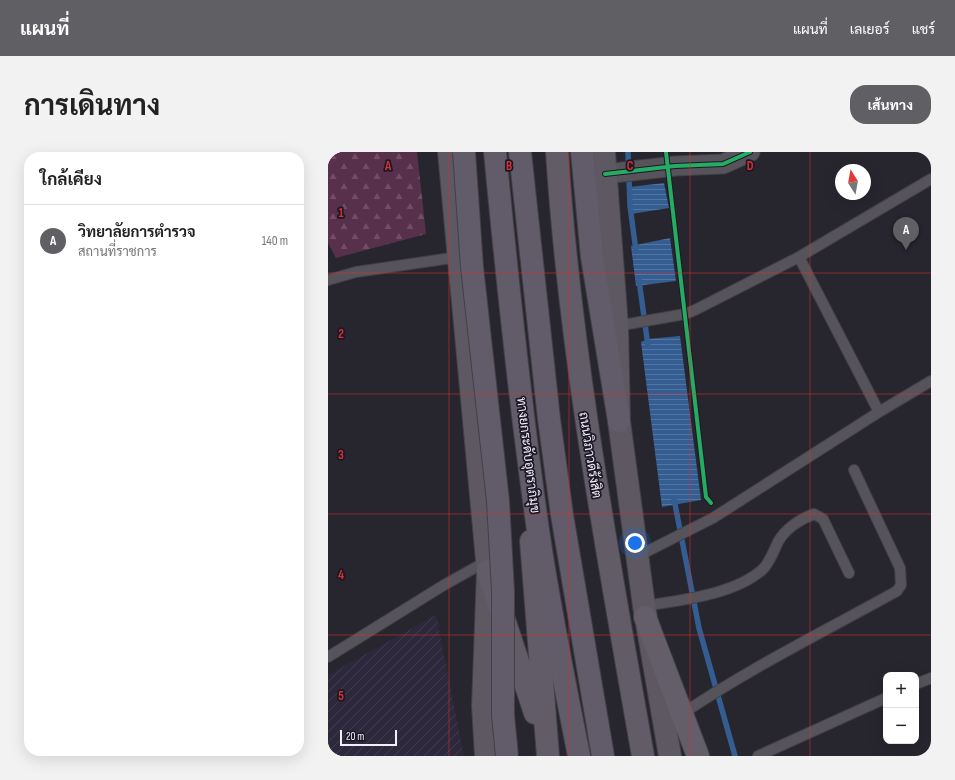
<!DOCTYPE html>
<html lang="th">
<meta charset="utf-8">
<style>
:root{--surface:#fff;--page:#f2f2f2;--text:#222;--muted:#767676;--line:#e0e0e0;--accent:#605f63}
body{margin:0;font-family:"Sofia Sans Condensed",Sarabun,sans-serif;background:var(--page);color:var(--text)}
.controls{position:absolute;right:12px;bottom:12px;display:grid;overflow:hidden;border-radius:8px;box-shadow:0 4px 16px #0002}
.controls button{width:36px;height:36px;display:grid;place-items:center;padding:0;border:0;border-bottom:1px solid var(--line);background:var(--surface);color:var(--text);font:20px sans-serif}
.compass{position:absolute;left:507px;top:12px;width:36px;height:36px;border-radius:50%;background:var(--surface);box-shadow:0 4px 16px #0002;rotate:349deg}
.scale{position:absolute;left:12px;bottom:10px;width:57px;box-sizing:border-box;padding-left:4px;border:2px solid #f2effa;border-top:0;font-size:11px;line-height:14px;white-space:nowrap;color:#f2effa;-webkit-text-stroke:3px #1d1827;paint-order:stroke}
.you{position:absolute;left:307px;top:391px;width:14px;height:14px;margin:-10px;border:3px solid #fff;border-radius:50%;background:#1a73e8;box-shadow:0 0 0 6px #1a73e833}
.badge{display:grid;place-items:center;width:26px;height:26px;border-radius:50%;background:var(--accent);color:#fff;font-size:13px;font-weight:700}
.pin{position:absolute;translate:-50% -33px;filter:drop-shadow(0 1px 2px #0008)}
.pin::after{content:'';position:absolute;top:21px;width:14px;height:12px;background:inherit;clip-path:polygon(0 0,100% 0,50% 100%)}
.list{margin:0;padding:0;list-style:none}
h2{display:flex;justify-content:space-between;align-items:center;height:52px;margin:0;padding:0 16px;font-size:17px}
h2 small{font-size:13px;font-weight:400;color:var(--muted)}
.list li{display:grid;grid-template-columns:26px 1fr auto;gap:12px;align-items:center;box-sizing:border-box;height:72px;padding:0 16px;border-top:1px solid var(--line)}
.list b{display:block;font-size:15px;white-space:nowrap}
.list p{margin:0;font-size:13px;white-space:nowrap;color:var(--muted)}
.list em{font-size:13px;font-style:normal;color:var(--muted)}
.map{position:relative;flex:none;width:603px;height:604px;overflow:hidden;border-radius:16px}
header{display:flex;align-items:center;gap:24px;box-sizing:border-box;height:56px;padding:0 20px;background:var(--accent);color:#fff}
header strong{font-size:19px}
nav{display:flex;gap:22px;margin-inline-start:auto;font-size:14px}
.intro{display:flex;align-items:center;justify-content:space-between;box-sizing:border-box;height:96px;padding:0 24px}
h1{margin:0;font-size:28px}
.button{padding:10px 18px;border-radius:16px;background:var(--accent);color:#fff;font-size:14px;font-weight:700}
main{display:flex;gap:24px;padding:0 24px}
aside{flex:1;background:var(--surface);border-radius:16px;box-shadow:0 4px 16px #0002}
.map>svg:first-child{display:block}
.industrial{fill:url(#industrial-furrows)}
.forest{fill:url(#forest-firs)}
.water{fill:url(#water-rules)}
.lines{fill:none;stroke-linecap:round;stroke-linejoin:round}
.stream{stroke:#345d92;stroke-width:5.5}
.service-casing{stroke:#424047;stroke-width:12}
.minor-casing{stroke:#424047;stroke-width:21}
.secondary-casing{stroke:#424047;stroke-width:24}
.primary-casing{stroke:#424047;stroke-width:24}
.trunk-casing{stroke:#424047;stroke-width:24}
.motorway-casing{stroke:#424047;stroke-width:24}
.service{stroke:#56545a;stroke-width:10}
.minor{stroke:#56545a;stroke-width:19}
.secondary{stroke:#5d5862;stroke-width:22}
.primary{stroke:#635e69;stroke-width:22}
.trunk{stroke:#625c69;stroke-width:22}
.motorway{stroke:#625b69;stroke-width:22}
.motorway-bridge-casing{stroke:#424047;stroke-width:24;stroke-linecap:butt}
.motorway-bridge{stroke:#625b69;stroke-width:22}
.cycleway-casing{stroke:#1d1827;stroke-width:6}
.cycleway{stroke:#26ab63;stroke-width:4}
.grid{fill:none;stroke:#d73232;stroke-width:1;stroke-opacity:0.55}
.labels{text-anchor:middle;stroke-width:3.5;stroke-linejoin:round;paint-order:stroke}
.street-label{font-size:13px;fill:#f2effa;stroke:#1d1827}
.grid-label{font-size:13px;text-anchor:middle;font-weight:bold;fill:#d73232;stroke:#1d1827;stroke-width:3.5;stroke-linejoin:round;paint-order:stroke}
</style>
<header>
<strong>แผนที่</strong>
<nav><a>แผนที่</a><a>เลเยอร์</a><a>แชร์</a></nav>
</header>
<div class="intro"><h1>การเดินทาง</h1><a class="button">เส้นทาง</a></div>
<main>
<aside>
<h2>ใกล้เคียง<small></small></h2>
<ul class="list">
<li><span class="badge">A</span><div><b>วิทยาลัยการตำรวจ</b><p>สถานที่ราชการ</p></div><em>140 m</em></li>
</ul>
</aside>
<div class="map">
<svg width="603" height="604" viewBox="0 0 603 604">
<defs>
<pattern id="industrial-furrows" width="10" height="10" patternUnits="userSpaceOnUse"><rect width="10" height="10" fill="#2d283b"/><path d="M-1 1l2-2M0 10L10 0M9 11l2-2" fill="none" stroke="#423d4e"/></pattern>
<pattern id="forest-firs" width="22" height="20" patternUnits="userSpaceOnUse"><rect width="22" height="20" fill="#57304c"/><path d="M5 1l3.5 6h-7zM16 11l3.5 6h-7z" fill="#704e67"/></pattern>
<pattern id="water-rules" width="6" height="5" patternUnits="userSpaceOnUse"><rect width="6" height="5" fill="#345d92"/><path d="M0 2.5h6" fill="none" stroke="#5275a2"/></pattern>
</defs>
<rect width="100%" height="100%" fill="#27262e"/>
<path class="industrial" d="M108 463 136 604H0V523Z"/>
<path class="forest" d="M0 0H89L98 82 8 106 0 91Z"/>
<path class="water" d="M336 31 341 56 303 62 301 35Z
M342 86 348 129 308 134 303 94Z
M352 184 373 348 334 355 313 190 319 187Z"/>
<g class="lines">
<path class="stream" d="M300 0 302 54 308 99
M311 128 320 194
M346 347 371 476 407 604"/>
<g class="service-casing">
<path id="service" d="M471 105 551 260
M0 128 28 120 130 105
M289 174 357 162 367 158 471 105 603 27
M308 405 385 366 551 260 603 229
M316 454C352 448 407 443 435 417 442 410 446 398 450 390 457 377 472 367 486 362L495 367 521 421
M0 505 116 433 159 409
M588 532 603 526
M354 562C422 516 497 479 569 439L573 433 572 416 526 318
M430 604 558 546"/>
</g>
<g class="minor-casing">
<path id="minor" d="M277 22 347 14 395 12 422 0"/>
</g>
<g class="secondary-casing">
<path id="secondary" d="M121 0 160 419 155 554 158 604
M276 0 289 174 291 269 316 454 342 604"/>
</g>
<g class="primary-casing">
<path id="primary" d="M317 465 370 604"/>
</g>
<g class="trunk-casing">
<path id="trunk" d="M229 0C242 203 280 404 315 604
M203 389 220 604
M160 419 207 561"/>
</g>
<g class="motorway-casing">
<path id="motorway" d="M167 0C179 126 192 252 210 378 221 454 236 529 251 604
M192 0 221 267 234 363 275 604
M254 0 264 105 291 269"/>
</g>
<use href="#service" class="service"/>
<use href="#minor" class="minor"/>
<use href="#secondary" class="secondary"/>
<use href="#primary" class="primary"/>
<use href="#trunk" class="trunk"/>
<use href="#motorway" class="motorway"/>
<g class="motorway-bridge-casing">
<path id="motorway-bridge" d="M136 0 144 115 170 349 175 439V563L179 604"/>
</g>
<use href="#motorway-bridge" class="motorway-bridge"/>
<g class="cycleway-casing">
<path id="cycleway" d="M338 0 378 345 383 351
M277 22 347 14 395 12 422 0"/>
</g>
<use href="#cycleway" class="cycleway"/>
</g>
<path class="grid" d="M121 0V604M241 0V604M362 0V604M482 0V604M0 121H603M0 242H603M0 362H603M0 483H603"/>
<g class="labels">
<g class="street-label">
<text transform="translate(201 303) rotate(83)" y="5">ทางยกระดับอุตราภิมุข</text>
<text transform="translate(263 303) rotate(81)" y="5">ถนนวิภาวดีรังสิต</text>
</g>
</g>
<g class="grid-label">
<text x="60" y="18">A</text>
<text x="181" y="18">B</text>
<text x="302" y="18">C</text>
<text x="422" y="18">D</text>
<text x="13" y="65">1</text>
<text x="13" y="186">2</text>
<text x="13" y="307">3</text>
<text x="13" y="427">4</text>
<text x="13" y="548">5</text>
</g>
</svg>
<div class="controls">
<button>+</button>
<button>−</button>
</div>
<svg class="compass" viewBox="-18 -18 36 36"><path d="M0-13l5 13h-10z" fill="#e53935"/><path d="M0 13l5-13h-10z" fill="#767676"/></svg>
<div class="scale">20 m</div>
<div class="you"></div>
<div class="pin badge" style="left:578px;top:98px">A</div>
</div>
</main>
